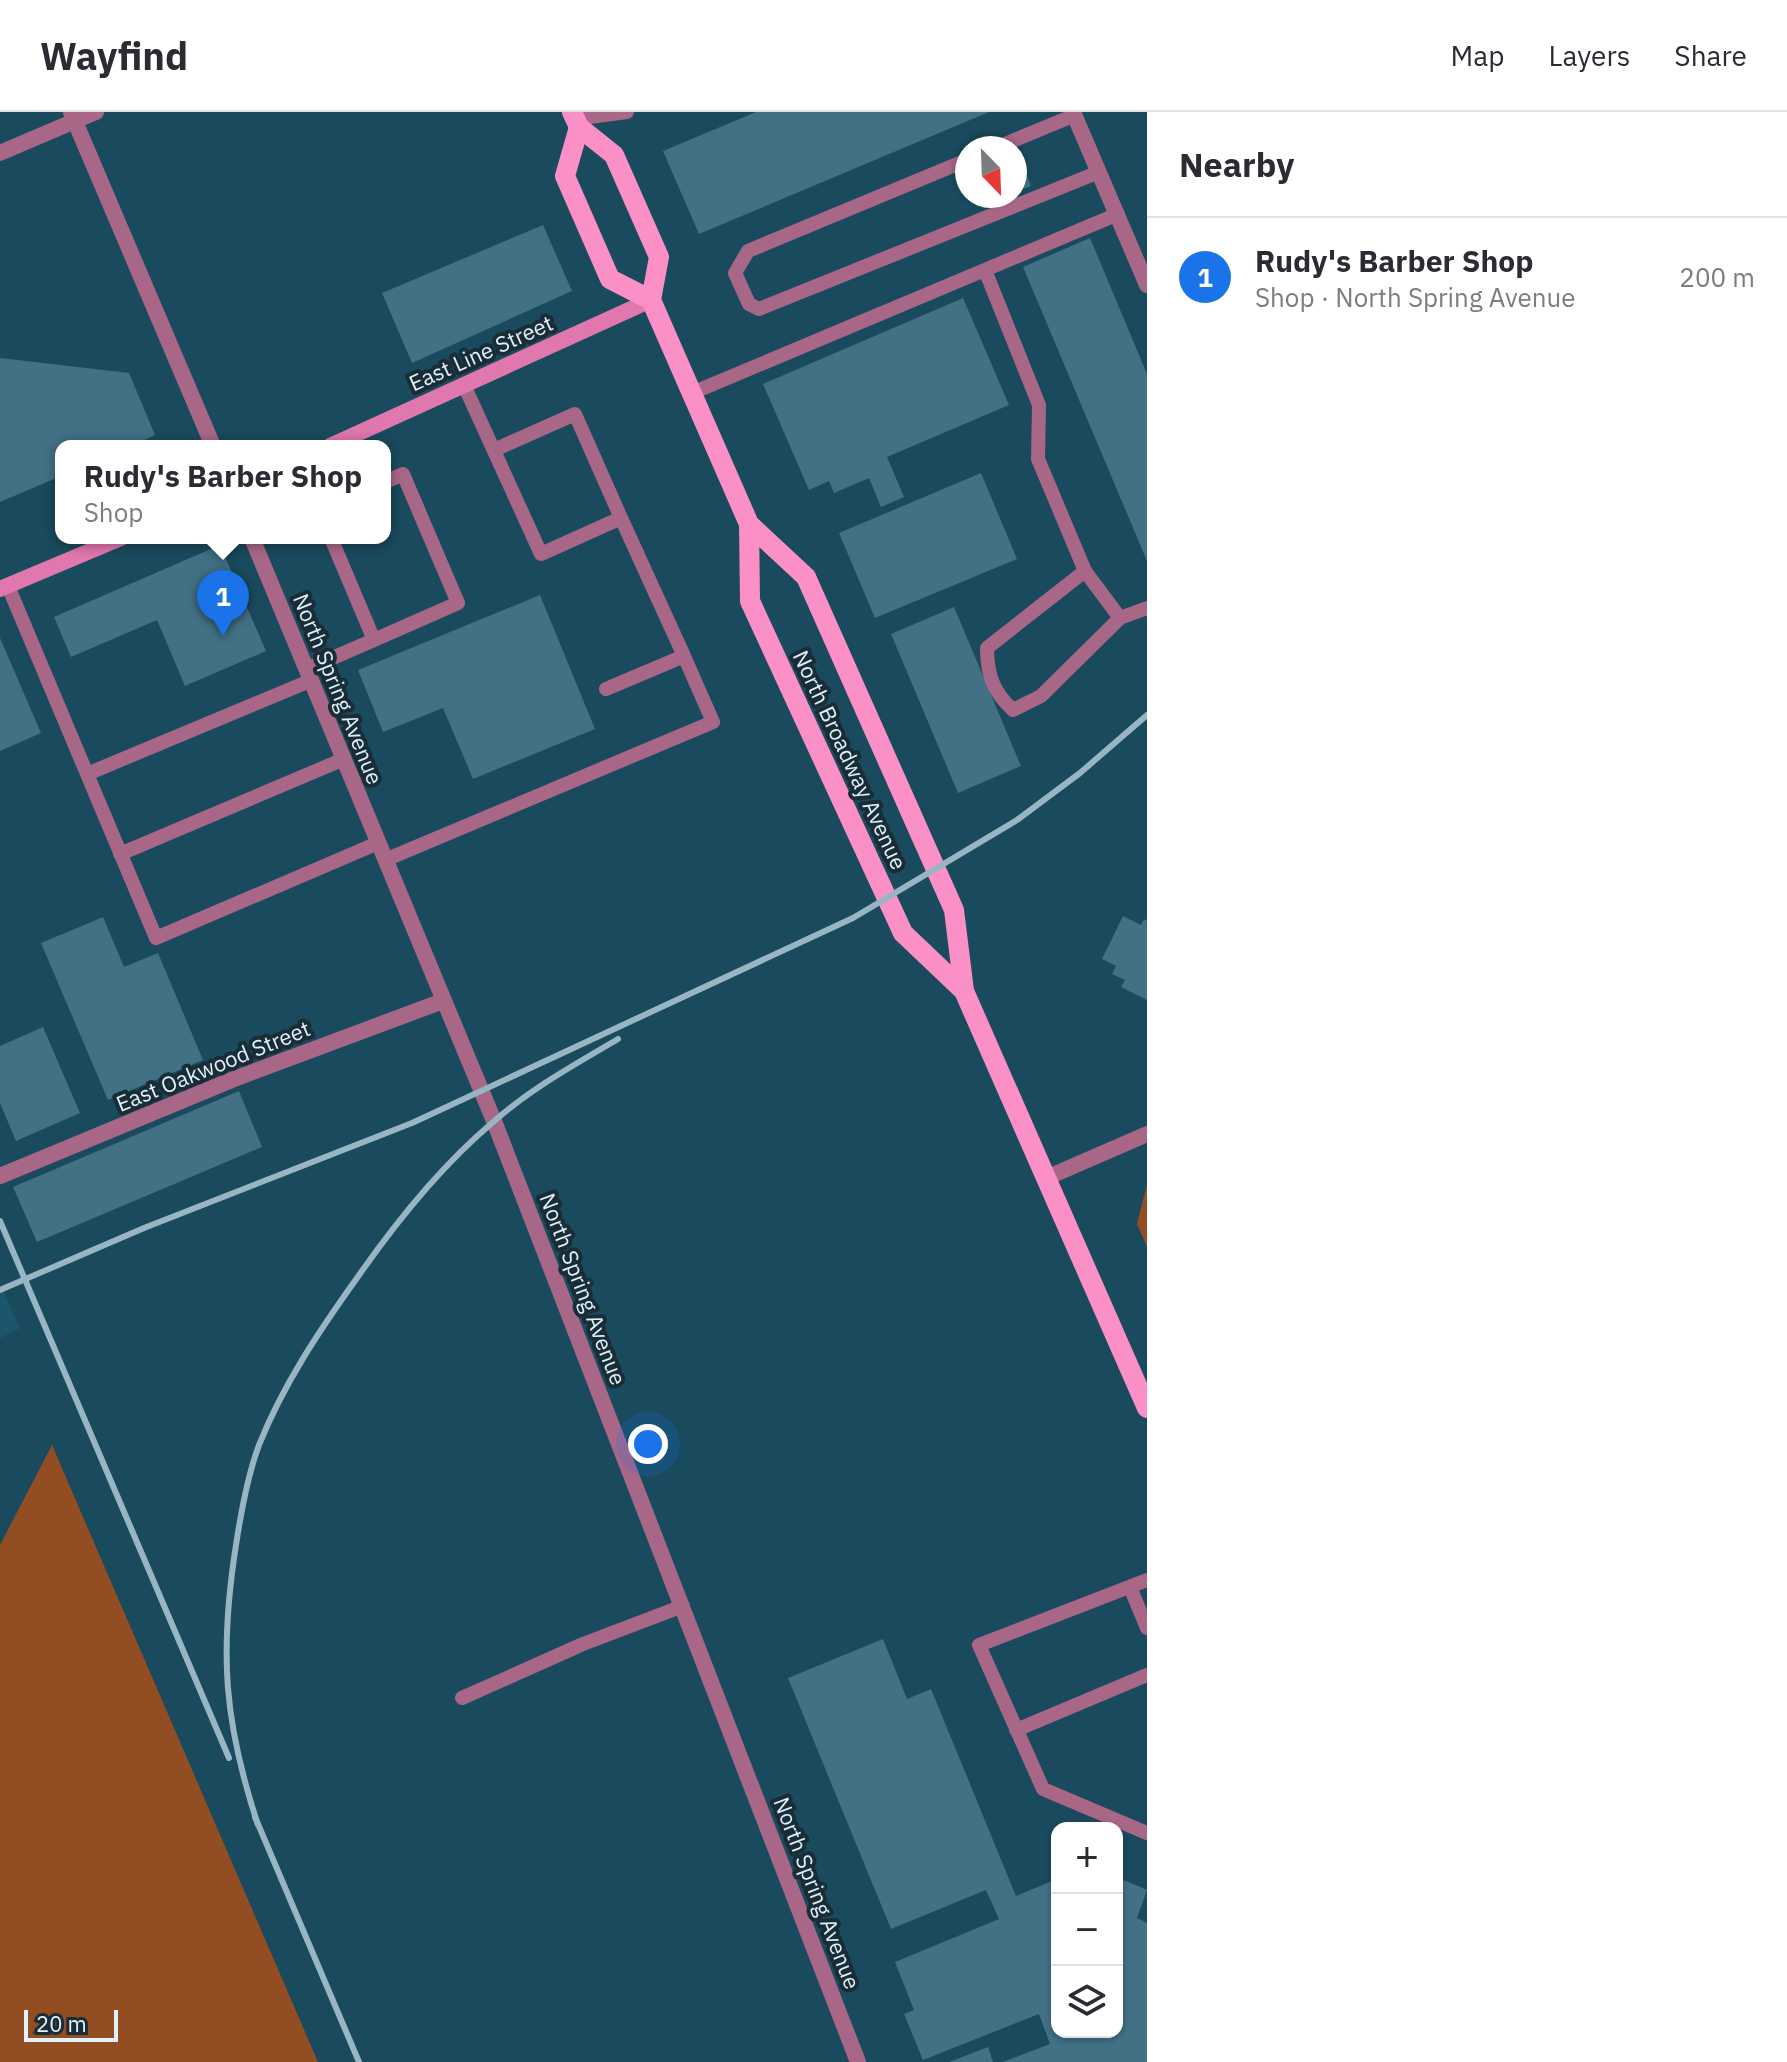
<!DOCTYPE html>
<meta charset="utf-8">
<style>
:root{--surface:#fff;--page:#f2f2f3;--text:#2b2b33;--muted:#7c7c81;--line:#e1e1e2;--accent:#1a73e8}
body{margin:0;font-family:"IBM Plex Sans",sans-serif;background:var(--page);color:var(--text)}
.controls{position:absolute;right:24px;bottom:24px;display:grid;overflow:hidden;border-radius:16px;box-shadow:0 2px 6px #0004}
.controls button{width:72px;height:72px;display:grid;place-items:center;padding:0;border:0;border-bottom:2px solid var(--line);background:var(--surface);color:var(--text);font:40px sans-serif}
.compass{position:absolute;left:955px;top:24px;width:72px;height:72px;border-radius:50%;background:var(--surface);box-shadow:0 2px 6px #0004;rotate:157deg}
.scale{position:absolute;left:24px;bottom:20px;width:94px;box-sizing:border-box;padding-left:8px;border:4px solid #dff2fc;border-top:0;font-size:22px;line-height:28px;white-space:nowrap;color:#dff2fc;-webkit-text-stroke:6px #1a2d36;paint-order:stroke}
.you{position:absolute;left:648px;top:1332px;width:28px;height:28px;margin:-20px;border:6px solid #fff;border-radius:50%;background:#1a73e8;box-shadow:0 0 0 12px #1a73e833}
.badge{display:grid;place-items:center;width:52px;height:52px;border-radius:50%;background:var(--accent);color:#fff;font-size:26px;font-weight:700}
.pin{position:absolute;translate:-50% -66px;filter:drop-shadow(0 2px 4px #0008)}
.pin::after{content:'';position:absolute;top:42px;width:28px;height:24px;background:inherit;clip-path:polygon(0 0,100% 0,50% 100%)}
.popup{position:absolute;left:55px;top:328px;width:336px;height:104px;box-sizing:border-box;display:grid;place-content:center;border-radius:16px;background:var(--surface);filter:drop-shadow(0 2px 6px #0005);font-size:26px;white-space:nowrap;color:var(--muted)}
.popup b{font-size:30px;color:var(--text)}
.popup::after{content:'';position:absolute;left:50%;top:100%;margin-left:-16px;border:16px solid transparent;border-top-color:var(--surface)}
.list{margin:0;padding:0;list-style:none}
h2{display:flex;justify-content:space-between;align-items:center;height:104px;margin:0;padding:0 32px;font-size:34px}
h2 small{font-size:26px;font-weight:400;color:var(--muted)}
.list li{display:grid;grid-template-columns:52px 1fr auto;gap:24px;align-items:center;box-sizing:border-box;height:120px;padding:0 32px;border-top:2px solid var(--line)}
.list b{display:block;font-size:30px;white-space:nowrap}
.list p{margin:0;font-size:26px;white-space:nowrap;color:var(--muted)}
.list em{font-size:26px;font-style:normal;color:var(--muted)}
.icon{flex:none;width:44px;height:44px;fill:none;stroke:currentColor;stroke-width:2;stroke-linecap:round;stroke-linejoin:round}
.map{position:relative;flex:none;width:1147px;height:1950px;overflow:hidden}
header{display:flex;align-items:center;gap:48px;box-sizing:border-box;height:112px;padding:0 40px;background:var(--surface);border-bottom:2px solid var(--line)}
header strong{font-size:38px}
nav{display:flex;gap:44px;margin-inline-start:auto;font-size:28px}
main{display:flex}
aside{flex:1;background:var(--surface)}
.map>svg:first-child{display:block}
.built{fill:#1c566d}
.green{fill:#934d22}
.building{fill:#427085}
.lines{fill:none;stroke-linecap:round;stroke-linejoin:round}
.lane{stroke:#a96787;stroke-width:14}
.street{stroke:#a96787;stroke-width:16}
.secondary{stroke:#e077ad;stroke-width:16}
.primary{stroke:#fb90c6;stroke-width:20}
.rail{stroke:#98b5c3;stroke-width:6}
.labels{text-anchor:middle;stroke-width:8;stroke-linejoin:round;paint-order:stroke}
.street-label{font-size:22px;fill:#dff2fc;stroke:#1a2d36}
</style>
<header>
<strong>Wayfind</strong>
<nav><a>Map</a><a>Layers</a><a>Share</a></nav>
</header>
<main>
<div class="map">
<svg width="1147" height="1950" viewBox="0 0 1147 1950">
<rect width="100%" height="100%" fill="#1a4a5d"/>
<path class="built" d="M0 1172 20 1216 0 1226Z"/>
<path class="green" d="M1147 1072V1135L1137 1112Z
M52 1333 318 1950H0V1433Z"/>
<path class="building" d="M756 0H989L699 122 663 39Z
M1023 53 1031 74 1015 80V56Z
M543 113 572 179 412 251 382 181Z
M1090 126 1147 262V449L1023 155Z
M963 186 1009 293 887 345 904 385 881 395 869 366 834 381 829 369 809 378 763 272Z
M0 246 129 261 155 323 132 334H61V364L0 390Z
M981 361 1017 447 875 506 839 421Z
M220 433 266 539 185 574 157 508 71 545 54 505Z
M540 483 595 617 473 667 443 596 383 620 358 558Z
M954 495 1021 654 958 681 891 522Z
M0 526 41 621 0 639Z
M1123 804 1141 813 1144 807 1147 809V888L1121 875 1125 868 1112 862 1116 854 1102 847Z
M103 805 124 855 158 841 203 948 108 988 41 831Z
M43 915 80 1001 16 1029 0 991V934Z
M239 979 262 1035 37 1130 13 1075Z
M883 1527 907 1587 931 1577 1016 1784 1057 1767V1920H1117V1782L1124 1768 1147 1778 1137 1806 1147 1811V1950H1003L1050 1932 1039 1902 923 1948 904 1902 914 1898 895 1850 999 1807 986 1778 891 1817 788 1566Z
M988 1935 993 1950H949Z"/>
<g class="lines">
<path class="lane" d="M575 7 627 0
M995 36 1075 3
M967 48 748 139 735 161 749 192 759 197 1099 60
M985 158 1039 293 1038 347 1085 459 1120 506 1041 584 1013 598C993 580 987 562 987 536L1085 459
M464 273 541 442 621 406 575 302 494 338
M692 281 1118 102
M331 426 374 528 458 491 403 362 385 370
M8 474 156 826 378 731
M1120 506 1147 496
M307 557 374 528
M606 577 684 544 621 406
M87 662 312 568
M120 742 344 647
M385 748 713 610 684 544
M1147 1468 979 1533 1043 1677 1147 1721
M1130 1475 1147 1516
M462 1586 583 1532 683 1494
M1016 1618 1147 1563"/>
<path class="street" d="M71 0 213 334
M1073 0 1147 173
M0 41 96 0
M252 426 494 1009 858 1950
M0 1064 234 967 443 889
M1046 1066 1147 1022"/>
<path class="secondary" d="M330 334 651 188
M0 477 121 426"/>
<path class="primary" d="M572 0 579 15 614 43 659 145 651 188 749 412 750 489 903 821 964 879
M579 15 565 64 610 167 651 188
M749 412 806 465 954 798 964 879 1147 1296"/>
<path class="rail" d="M0 1109 229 1646
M0 1178 144 1116 412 1011 853 806 1017 708 1080 661 1147 603
M255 1705 359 1950
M258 1713C224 1610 219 1541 236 1433 241 1400 247 1365 259 1333 283 1273 319 1219 357 1166 396 1110 440 1055 492 1011 530 977 574 953 618 927"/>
</g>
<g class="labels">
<g class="street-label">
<text transform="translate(481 241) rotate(-24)" y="8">East Line Street</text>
<text transform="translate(338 577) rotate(68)" y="8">North Spring Avenue</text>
<text transform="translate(850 648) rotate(65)" y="8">North Broadway Avenue</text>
<text transform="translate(213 954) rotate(-22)" y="8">East Oakwood Street</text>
<text transform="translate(583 1177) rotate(69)" y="8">North Spring Avenue</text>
<text transform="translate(817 1781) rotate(69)" y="8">North Spring Avenue</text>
</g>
</g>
</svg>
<div class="controls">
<button>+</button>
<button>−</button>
<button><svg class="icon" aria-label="layers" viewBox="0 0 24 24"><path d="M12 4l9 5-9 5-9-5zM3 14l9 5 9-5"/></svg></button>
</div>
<svg class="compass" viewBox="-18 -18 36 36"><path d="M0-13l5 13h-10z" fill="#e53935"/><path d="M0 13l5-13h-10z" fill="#7c7c81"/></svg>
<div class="scale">20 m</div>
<div class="you"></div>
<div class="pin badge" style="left:223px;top:524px">1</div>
<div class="popup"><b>Rudy's Barber Shop</b>Shop</div>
</div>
<aside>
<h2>Nearby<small></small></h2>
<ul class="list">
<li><span class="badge">1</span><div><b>Rudy's Barber Shop</b><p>Shop · North Spring Avenue</p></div><em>200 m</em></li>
</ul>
</aside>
</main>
